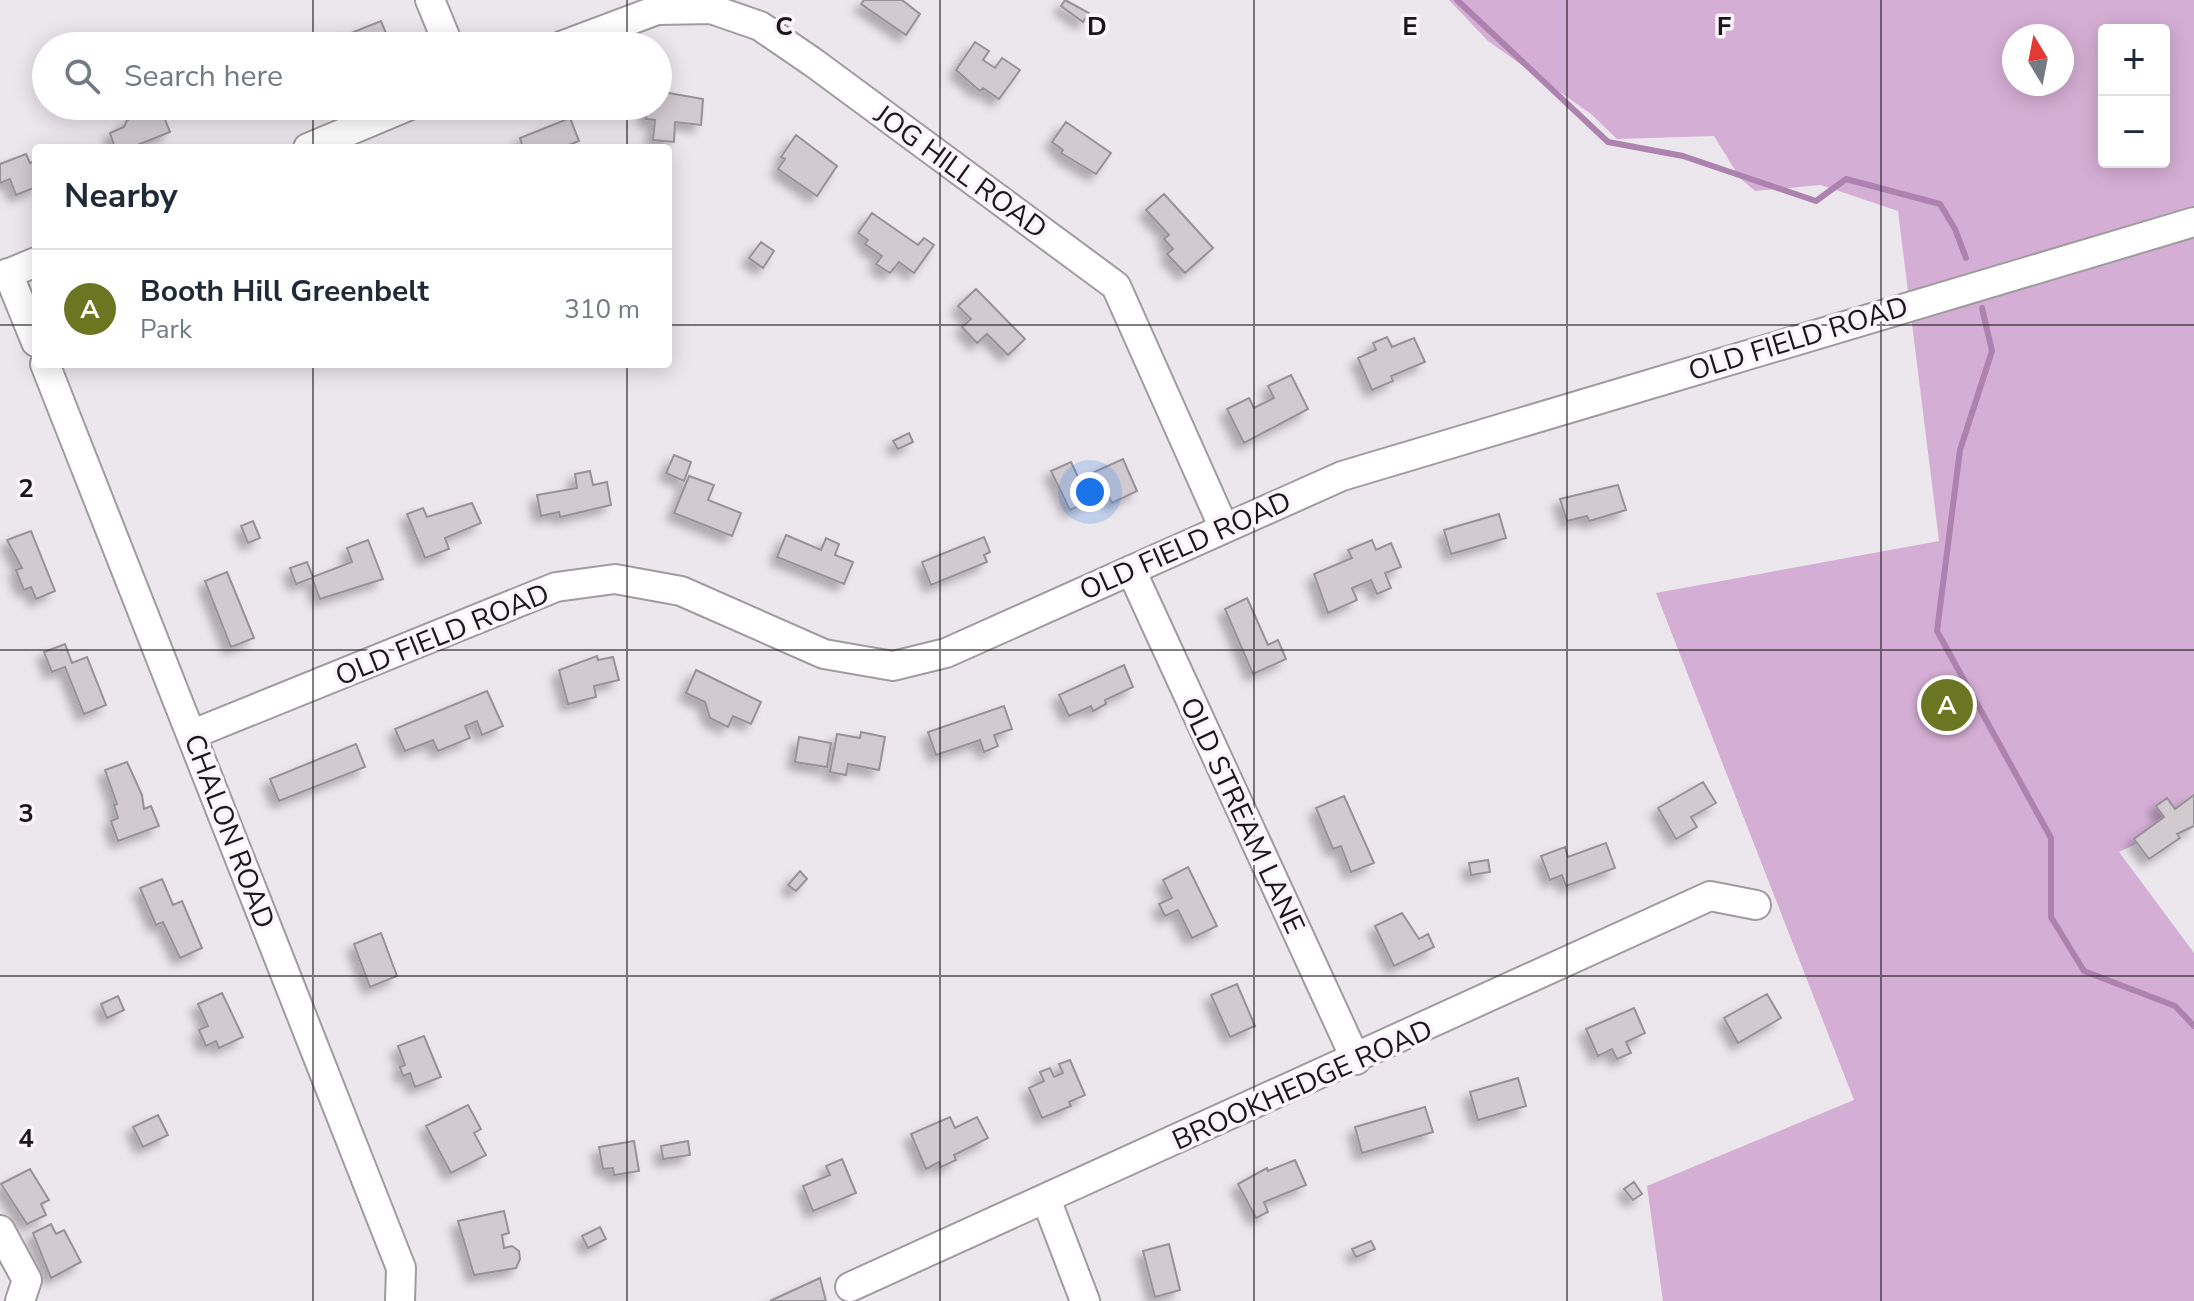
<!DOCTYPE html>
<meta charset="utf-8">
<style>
:root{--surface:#fff;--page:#f2f2f3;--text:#1f2937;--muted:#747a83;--line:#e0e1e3;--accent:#6b7622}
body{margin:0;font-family:"Nunito Sans",sans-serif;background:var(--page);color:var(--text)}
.controls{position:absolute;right:24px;top:24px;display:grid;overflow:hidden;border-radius:8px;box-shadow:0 4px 20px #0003}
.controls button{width:72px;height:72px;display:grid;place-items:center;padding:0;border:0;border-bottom:2px solid var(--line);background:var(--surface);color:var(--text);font:40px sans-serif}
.compass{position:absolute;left:2002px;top:24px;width:72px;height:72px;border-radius:50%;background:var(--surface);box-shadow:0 4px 20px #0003;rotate:350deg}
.you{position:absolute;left:1090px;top:492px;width:28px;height:28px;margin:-20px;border:6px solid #fff;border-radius:50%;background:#1a73e8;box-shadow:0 0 0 12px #1a73e833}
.badge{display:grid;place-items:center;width:52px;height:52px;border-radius:50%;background:var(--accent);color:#fff;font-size:26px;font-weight:700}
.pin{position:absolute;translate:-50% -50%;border:4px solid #fff;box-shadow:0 2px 8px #0006}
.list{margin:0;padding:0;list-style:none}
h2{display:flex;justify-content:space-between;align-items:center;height:104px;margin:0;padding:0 32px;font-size:34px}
h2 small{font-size:26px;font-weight:400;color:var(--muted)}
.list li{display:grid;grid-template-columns:52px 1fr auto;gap:24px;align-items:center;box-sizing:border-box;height:120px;padding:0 32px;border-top:2px solid var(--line)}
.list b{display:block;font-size:30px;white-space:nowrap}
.list p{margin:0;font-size:26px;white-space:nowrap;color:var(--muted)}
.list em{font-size:26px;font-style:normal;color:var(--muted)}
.icon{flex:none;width:44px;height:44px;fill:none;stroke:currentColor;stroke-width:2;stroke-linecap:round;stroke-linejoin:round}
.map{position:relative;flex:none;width:2194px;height:1301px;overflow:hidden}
.search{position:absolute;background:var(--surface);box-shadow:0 4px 20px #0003;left:32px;top:32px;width:640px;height:88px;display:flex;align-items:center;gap:20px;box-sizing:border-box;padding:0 28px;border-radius:44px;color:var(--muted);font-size:30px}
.panel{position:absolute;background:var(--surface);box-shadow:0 4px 20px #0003;left:32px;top:144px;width:640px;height:224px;border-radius:8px}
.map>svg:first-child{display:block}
.green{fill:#d5aed5;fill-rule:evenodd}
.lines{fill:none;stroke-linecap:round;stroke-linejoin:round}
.stream{stroke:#ae82ae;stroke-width:6}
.building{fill:#d1cbd0;stroke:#979297;stroke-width:2;filter:url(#shadow)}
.minor-casing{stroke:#a09b9f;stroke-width:32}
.minor{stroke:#fff;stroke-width:28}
.grid{fill:none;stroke:#191719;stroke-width:2;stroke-opacity:0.55}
.labels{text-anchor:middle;stroke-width:7;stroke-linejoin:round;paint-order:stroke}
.street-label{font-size:28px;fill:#191719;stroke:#faf4fa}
.grid-label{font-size:26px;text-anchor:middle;font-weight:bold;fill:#191719;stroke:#faf4fa;stroke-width:7;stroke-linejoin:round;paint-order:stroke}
</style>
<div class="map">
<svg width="2194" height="1301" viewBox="0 0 2194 1301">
<defs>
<filter id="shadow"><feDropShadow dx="-7" dy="7" stdDeviation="4" flood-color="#0004"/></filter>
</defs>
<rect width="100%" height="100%" fill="#ece7ec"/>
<path class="green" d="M1449 0H2194V817L2119 852 2194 953V1301H1663L1647 1186 1854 1100 1656 593 1939 541 1898 211 1821 185 1755 191 1740 178 1714 136 1617 139 1591 114 1488 41ZM2104 30H2164V162H2104ZM2014 36H2062V84H2014Z"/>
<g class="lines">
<path class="stream" d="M1457 0 1608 142 1683 156 1816 201 1846 179 1940 204 1955 229 1966 258
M1982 308 1992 351 1960 450 1937 631 2051 838V917L2084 971 2175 1006 2194 1026"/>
</g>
<path class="building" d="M864 0H902L920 14 906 35 861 4Z
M1065 0 1089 13 1083 22 1061 6Z
M381 21 390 43 319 46Z
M975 42 989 51 983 60 995 68 1002 58 1020 70 999 99 983 88 980 91 956 70Z
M663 92 703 99 701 125 675 122 674 142 653 140 655 120 646 119 647 106H658V95L663 96Z
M160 107 170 132 130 148H115L110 133 124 127 127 120Z
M570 118 579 141 569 145 571 148H523L520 138Z
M1066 122 1111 153 1096 174 1061 153 1063 150 1052 142Z
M796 135 837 166 817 196 778 169 785 159 781 157Z
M26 154 30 163 36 161V187L16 195 10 179 0 183V164Z
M1164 194 1213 248 1185 273 1167 254 1173 249 1164 239 1169 235 1146 210Z
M872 213 918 245 924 238 934 245 914 273 899 262 890 273 876 264 882 256 865 244 868 240 858 233Z
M761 242 774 251 763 268 749 258Z
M976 289 1025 339 1008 355 987 334 977 343 962 327 971 319 958 306Z
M1387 337 1392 347 1414 338 1425 362 1391 376 1393 381 1372 390 1358 358 1376 350 1373 343Z
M1291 375 1308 409 1244 443 1227 409 1249 398 1254 408 1274 398 1268 386Z
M909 433 913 442 898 449 893 441Z
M674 455 691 462 684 481 666 473Z
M1123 459 1137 491 1112 503 1107 493 1070 510 1051 471 1071 462 1079 479Z
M590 471 593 485 607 482 611 505 560 517 559 512 541 516 537 495 577 488 575 474Z
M689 476 714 485 708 500 741 513 732 536 674 513Z
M1618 485 1626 510 1589 521 1587 516 1567 521 1560 499Z
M472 503 481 523 445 538 449 549 425 558 407 514 423 508 427 517Z
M1499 514 1506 538 1451 554 1444 530Z
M253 521 260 538 248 543 241 526Z
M31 531 55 591 36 599 31 587 24 590 16 570 22 568 7 540Z
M786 535 821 550 826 538 839 544 835 555 853 562 844 584 777 557Z
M984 537 990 552 984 555 987 562 931 585 922 562Z
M368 540 383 579 320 599 312 578 296 584 290 568 307 562 313 577 352 562 347 548Z
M1372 540 1376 550 1391 543 1401 567 1385 573 1391 588 1377 594 1371 580 1352 588 1357 600 1328 613 1314 574 1352 558 1348 550Z
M227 572 254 638 231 647 205 581Z
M1247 598 1268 645 1278 640 1286 659 1253 674 1225 609Z
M65 644 72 663 87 657 106 705 84 714 65 667 52 672 44 652Z
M597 656 598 660 613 657 619 680 594 686 596 697 568 704 559 670Z
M1124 665 1133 687 1105 700 1106 704 1093 711 1091 706 1069 716 1059 695Z
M696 670 761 702 751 724 733 716 728 727 710 718 705 702 686 693Z
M487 691 503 726 482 735 477 721 465 726 470 738 438 751 433 740 405 751 395 729Z
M1004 706 1012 729 994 735 998 746 984 752 980 740 936 755 928 732Z
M861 732 885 737 879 770 848 764 846 775 830 772 837 734 860 738Z
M799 737 831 743 827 767 795 762Z
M356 744 365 767 279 801 270 779Z
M127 762 142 795 144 809 151 806 159 826 118 841 111 821 118 818 114 805 117 804 105 770Z
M1703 782 1716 803 1691 817 1697 827 1676 839 1658 808Z
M2194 795V826L2177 834 2180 838 2149 859 2134 839 2164 817 2156 806 2167 798 2175 809Z
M1344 796 1374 863 1351 872 1341 846 1333 849 1316 808Z
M1606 843 1615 868 1566 886 1562 875 1550 880 1541 856 1565 847 1568 857Z
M1488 860 1490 872 1471 875 1469 863Z
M1188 867 1217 926 1192 938 1178 910 1165 916 1159 904 1172 898 1163 880Z
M800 871 807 879 796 891 788 885Z
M162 879 173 905 182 901 202 948 180 958 163 922 156 925 140 888Z
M1402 913 1419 939 1428 934 1434 947 1394 966 1375 926Z
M381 933 397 976 370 987 354 944Z
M1237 984 1255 1026 1230 1037 1211 995Z
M222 993 243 1037 219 1048 216 1041 206 1046 199 1030 208 1026 198 1004Z
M1767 994 1781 1018 1738 1043 1724 1018Z
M118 996 124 1010 107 1018 101 1004Z
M1634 1008 1645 1033 1626 1042 1631 1053 1617 1059 1612 1049 1598 1056 1586 1029Z
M424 1036 441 1077 415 1087 410 1073 403 1076 400 1067 405 1065 398 1046Z
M1070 1060 1085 1095 1069 1102 1071 1106 1042 1118 1029 1088 1044 1081 1040 1072 1050 1068 1054 1077 1063 1073 1059 1064Z
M1518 1078 1526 1106 1478 1120 1470 1092Z
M468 1105 481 1129 474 1133 486 1155 451 1173 426 1126Z
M1425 1107 1433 1132 1362 1153 1355 1127Z
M158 1115 168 1135 143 1147 133 1127Z
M950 1117 955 1128 977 1117 988 1138 954 1155 956 1160 941 1167 939 1162 926 1169 911 1134Z
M634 1141 639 1171 614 1175 613 1168 603 1169 599 1147Z
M688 1141 690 1155 663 1159 661 1146Z
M842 1159 856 1193 813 1211 803 1186 830 1175 826 1166Z
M1295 1160 1306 1185 1264 1202 1268 1212 1256 1218 1238 1184 1267 1168 1268 1171Z
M30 1169 49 1200 41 1204 46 1215 27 1224 1 1184Z
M1634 1182 1642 1194 1633 1200 1624 1189Z
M504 1211 509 1233 502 1235 504 1248 512 1246 519 1251 520 1259 516 1268 474 1275 458 1221Z
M51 1224 56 1234 64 1230 81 1262 51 1278 33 1233Z
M600 1227 606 1239 588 1248 582 1236Z
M1371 1241 1375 1249 1356 1257 1352 1249Z
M1169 1244 1180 1290 1155 1297 1143 1251Z
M820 1278 826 1301H770Z"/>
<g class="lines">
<g class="minor-casing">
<path id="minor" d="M430 0 449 46
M561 46 657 10 711 9 760 26 814 63 1116 286 1223 526
M308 148 408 106
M8 273 36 342
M0 277 36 262
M45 364 401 1268 400 1301
M1131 570 1356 1060
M193 734 556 587 615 579 681 591 824 654 893 666 946 653 1342 476 2194 222
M1046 1199 1085 1301
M0 1230 27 1280 20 1301
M850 1287 1710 896 1756 905"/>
</g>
<use href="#minor" class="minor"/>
</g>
<path class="grid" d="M313 0V46M627 0V46M940 0V1301M1254 0V1301M1567 0V1301M1881 0V1301M313 106V148M627 106V148M0 325H36M668 325H2194M313 364V1301M627 364V1301M0 650H2194M0 976H2194"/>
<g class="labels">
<g class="street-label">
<text transform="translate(961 171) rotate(36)" y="10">JOG HILL ROAD</text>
<text transform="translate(1798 338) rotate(-17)" y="10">OLD FIELD ROAD</text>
<text transform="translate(1185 545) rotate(-24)" y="10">OLD FIELD ROAD</text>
<text transform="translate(442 634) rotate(-22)" y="10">OLD FIELD ROAD</text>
<text transform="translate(1243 815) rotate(65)" y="10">OLD STREAM LANE</text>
<text transform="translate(230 831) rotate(69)" y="10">CHALON ROAD</text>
<text transform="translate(1302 1084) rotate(-24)" y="10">BROOKHEDGE ROAD</text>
</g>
</g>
<g class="grid-label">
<text x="784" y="35">C</text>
<text x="1097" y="35">D</text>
<text x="1410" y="35">E</text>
<text x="1724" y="35">F</text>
<text x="26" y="497">2</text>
<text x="26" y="822">3</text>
<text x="26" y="1147">4</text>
</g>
</svg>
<div class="controls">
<button>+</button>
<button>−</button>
</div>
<svg class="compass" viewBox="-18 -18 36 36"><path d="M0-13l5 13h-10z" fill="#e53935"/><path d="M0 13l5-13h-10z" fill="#747a83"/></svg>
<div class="you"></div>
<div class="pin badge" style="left:1947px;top:705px">A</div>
<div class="search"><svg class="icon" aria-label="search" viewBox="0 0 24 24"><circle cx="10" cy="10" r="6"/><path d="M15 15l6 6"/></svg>Search here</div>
<section class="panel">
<h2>Nearby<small></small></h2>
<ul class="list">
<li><span class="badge">A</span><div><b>Booth Hill Greenbelt</b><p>Park</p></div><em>310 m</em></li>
</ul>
</section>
</div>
